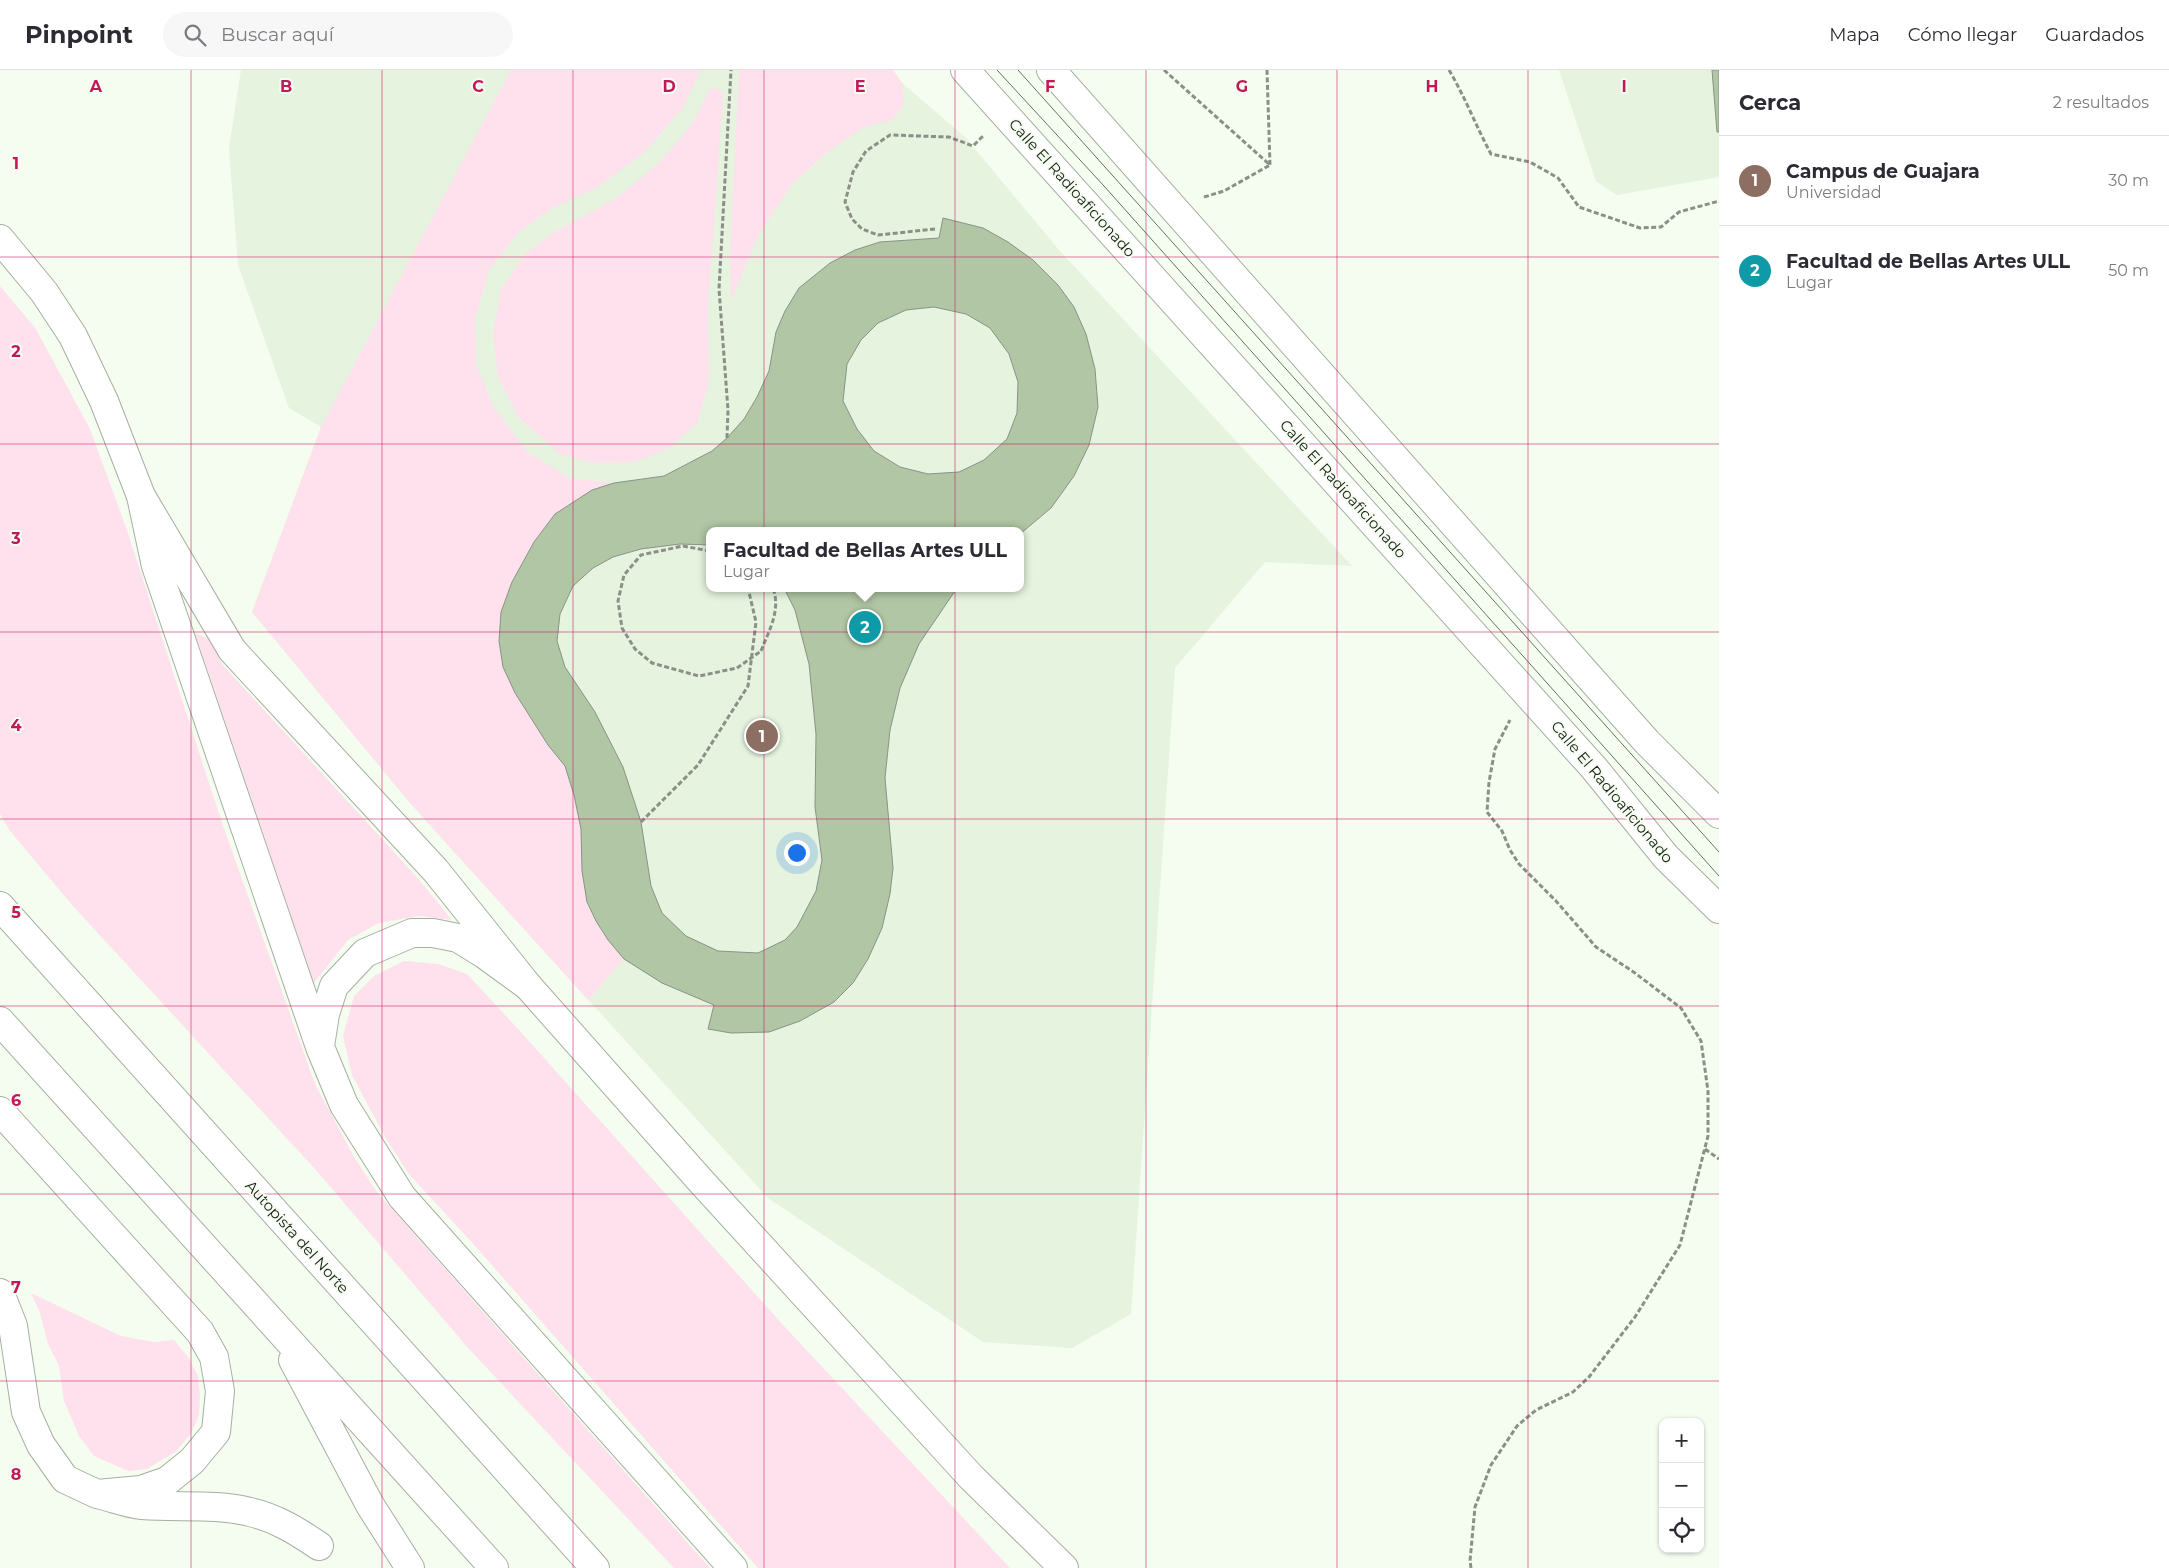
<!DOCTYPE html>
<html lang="es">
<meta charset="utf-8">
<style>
:root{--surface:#fff;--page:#f7f7f7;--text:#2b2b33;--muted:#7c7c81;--line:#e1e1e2;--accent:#1a73e8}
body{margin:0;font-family:Montserrat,sans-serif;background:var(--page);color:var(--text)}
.controls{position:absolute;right:15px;bottom:15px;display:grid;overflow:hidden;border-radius:10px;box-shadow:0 1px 4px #0004}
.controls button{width:45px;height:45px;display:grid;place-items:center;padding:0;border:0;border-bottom:1px solid var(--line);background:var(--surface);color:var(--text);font:25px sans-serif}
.you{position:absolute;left:796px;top:782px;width:18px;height:18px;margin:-12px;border:4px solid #fff;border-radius:50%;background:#1a73e8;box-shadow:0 0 0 8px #1a73e833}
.badge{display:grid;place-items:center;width:32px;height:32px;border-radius:50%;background:var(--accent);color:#fff;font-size:16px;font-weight:700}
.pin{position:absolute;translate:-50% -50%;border:2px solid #fff;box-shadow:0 1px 5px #0006}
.popup{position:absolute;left:706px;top:457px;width:318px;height:65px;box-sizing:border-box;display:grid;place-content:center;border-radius:10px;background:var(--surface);filter:drop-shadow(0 1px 4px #0005);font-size:16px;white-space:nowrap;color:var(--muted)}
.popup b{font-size:19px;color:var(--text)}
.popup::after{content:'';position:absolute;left:50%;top:100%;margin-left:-10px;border:10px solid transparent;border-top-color:var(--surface)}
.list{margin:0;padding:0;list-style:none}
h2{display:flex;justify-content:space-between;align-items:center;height:65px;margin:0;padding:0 20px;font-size:21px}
h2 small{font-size:16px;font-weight:400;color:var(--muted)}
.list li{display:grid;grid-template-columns:32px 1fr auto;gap:15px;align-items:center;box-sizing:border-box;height:90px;padding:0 20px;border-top:1px solid var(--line)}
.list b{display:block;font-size:19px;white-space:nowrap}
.list p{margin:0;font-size:16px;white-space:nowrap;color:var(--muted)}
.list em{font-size:16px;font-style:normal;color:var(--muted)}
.icon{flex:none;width:28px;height:28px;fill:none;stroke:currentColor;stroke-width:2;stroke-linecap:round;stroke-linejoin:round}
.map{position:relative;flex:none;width:1719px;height:1498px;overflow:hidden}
header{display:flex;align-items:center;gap:30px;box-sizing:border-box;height:70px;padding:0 25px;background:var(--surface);border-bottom:1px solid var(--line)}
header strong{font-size:24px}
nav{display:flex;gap:28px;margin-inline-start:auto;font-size:18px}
.search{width:350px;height:45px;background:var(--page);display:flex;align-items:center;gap:12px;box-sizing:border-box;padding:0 18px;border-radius:28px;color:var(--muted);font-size:19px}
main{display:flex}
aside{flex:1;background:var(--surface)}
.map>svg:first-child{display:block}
.built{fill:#e5f3df;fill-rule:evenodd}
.green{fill:#ffe1ed}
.building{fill:#b0c6a4;stroke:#8a9386;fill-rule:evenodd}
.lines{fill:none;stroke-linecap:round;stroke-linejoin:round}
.minor-casing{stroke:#a6afa2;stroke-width:30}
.highway-casing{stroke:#a6afa2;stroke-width:30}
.path{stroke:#8a9086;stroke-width:3;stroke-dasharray:5 2.5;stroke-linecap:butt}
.minor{stroke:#fff;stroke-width:28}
.highway{stroke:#fff;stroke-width:28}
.tram{stroke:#6b7067;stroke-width:1}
.path-bridge{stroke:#8a9086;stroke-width:3;stroke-dasharray:5 2.5;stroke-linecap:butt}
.grid{fill:none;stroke:#c2185b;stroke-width:1;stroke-opacity:0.55}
.labels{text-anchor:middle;stroke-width:4;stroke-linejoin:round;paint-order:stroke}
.street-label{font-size:15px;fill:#1a1d18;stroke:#f4fdef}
.grid-label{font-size:16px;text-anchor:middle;font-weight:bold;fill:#c2185b;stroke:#f4fdef;stroke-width:4;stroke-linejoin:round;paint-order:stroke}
</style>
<header>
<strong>Pinpoint</strong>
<div class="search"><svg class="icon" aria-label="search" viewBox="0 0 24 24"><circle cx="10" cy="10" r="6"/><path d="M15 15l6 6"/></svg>Buscar aquí</div>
<nav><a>Mapa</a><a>Cómo llegar</a><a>Guardados</a></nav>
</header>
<main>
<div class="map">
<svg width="1719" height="1498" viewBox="0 0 1719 1498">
<rect width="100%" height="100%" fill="#f4fdef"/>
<path class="built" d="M241 0H893L902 13 965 67 1059 180 1352 496 1265 492 1175 598 1131 1244 1072 1278 983 1272 768 1128 410 733 252 542 321 357 289 338 238 195 229 78ZM710 461H1020V518H710Z
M1559 0H1719V107L1617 125 1596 111Z"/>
<path class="green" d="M511 0H701L682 39 645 82 598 117 553 138 520 161 489 200 475 249 476 294 493 336 527 382 570 408 614 413 555 444 534 472 512 512 503 597 515 623 548 675 565 696 574 725 581 759 582 801 587 832 596 851 612 876 624 889 588 930 410 733 252 542 321 357Z
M739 0H893L902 13 904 35 892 50 864 57 830 80 792 114 758 166 731 231 730 182Z
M718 18 723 24 708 239 709 311 698 352 669 378 636 392 594 393 560 384 519 348 498 307 493 263 501 220 524 185 554 162 615 129 658 94 693 53 710 19Z
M0 216 36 259 90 359 127 460 222 753 315 1014 353 1085 377 1122 710 1498H674L469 1279 315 1099 72 835 10 761 0 744Z
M195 563 210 569 222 594 415 805 452 850 419 846 379 853 348 870 314 913Z
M404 891 439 894 467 904 519 960 784 1256 1010 1498H758L476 1177 408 1103 385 1067 352 1005 343 966 354 926 374 906Z
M31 1223 121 1266 154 1272 174 1270 189 1288 198 1306 200 1327 199 1345 191 1364 175 1382 147 1399 128 1401 94 1386 79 1366 64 1331 59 1296 48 1274 40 1243Z"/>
<path class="building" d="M1712 0H1719V62H1717Z
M943 148 983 158 1008 172 1033 190 1058 215 1074 237 1086 264 1095 299 1098 337 1089 375 1074 406 1051 438 1020 464V461H710V475L680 474 641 479 613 487 593 498 573 516 560 544 557 571 565 597 595 642 623 697 641 752 651 816 662 843 686 866 718 881 758 883 785 870 797 857 816 821 822 790 815 737 816 664 809 594 795 540 784 518H957L919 574 900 618 890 660 885 708 893 798 890 824 882 858 868 889 853 913 834 932 800 951 769 962 731 963 708 959 714 935 662 913 624 889 608 870 596 851 587 832 582 801 581 759 574 725 565 696 548 675 515 623 503 597 499 571 501 542 512 512 534 472 555 444 592 420 614 413 664 406 712 381 727 368 744 349 757 327 769 301 776 262 785 241 799 218 830 193 855 180 880 172 939 168ZM934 237 966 244 990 258 1009 284 1018 312 1017 343 1007 369 984 390 959 402 928 404 900 397 874 381 857 359 843 331 847 294 861 270 878 253 906 240Z"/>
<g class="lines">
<g class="minor-casing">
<path id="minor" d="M965 0 1594 698 1666 787 1719 839
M1051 0 1647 672 1719 744
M0 169 44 222 73 266 104 331 141 426 232 580 436 801 528 916 699 1109 971 1407 1064 1498
M101 1425C114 1428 128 1434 142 1435 178 1438 215 1433 250 1442 276 1448 297 1461 319 1476"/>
</g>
<g class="highway-casing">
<path id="highway" d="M141 426 156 496 320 977 344 1035 402 1127 733 1498
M0 836 595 1498
M0 951 494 1498
M320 976 325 944 334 916 365 883 412 863H433L458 868 484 884 528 916
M0 1041 200 1262 214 1287 220 1321 216 1362 192 1391 167 1411 141 1420 97 1424 65 1409 41 1375 26 1342 13 1256 0 1223
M293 1290 370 1435 410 1498"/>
</g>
<path class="path" d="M1164 0 1270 95 1267 0
M1449 0C1465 27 1476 56 1491 84L1530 92 1558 108 1579 137 1640 158 1661 157 1679 142 1719 131
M1204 127 1224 121 1270 95
M935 159 878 165 862 159 852 149 845 132 853 102 866 81 890 65 949 67 973 76 984 65
M727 368 728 340 719 219 731 0
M710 481 683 476 641 485 624 505 618 531 622 558 635 579 652 593 699 606 737 598
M761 581C769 560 781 541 773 518
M641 752 698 695 748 616 756 552 748 518
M1705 1079 1719 1089
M1471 1498 1470 1491 1475 1437 1491 1395 1517 1356 1536 1340 1573 1322 1589 1307 1635 1247 1680 1175 1708 1066V1021L1701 971 1681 938 1635 903 1596 877 1556 831 1519 794 1510 780 1502 761 1487 742 1489 712 1495 679 1510 650"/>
<use href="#minor" class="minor"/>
<use href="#highway" class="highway"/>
<path class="tram" d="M997 0 1104 116 1719 806
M1018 0 1719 782"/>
<path class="path-bridge" d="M737 598 761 581"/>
</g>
<path class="grid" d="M191 0V1498M382 0V1498M573 0V1498M764 0V1498M955 0V1498M1146 0V1498M1337 0V1498M1528 0V1498M0 187H1719M0 374H1719M0 562H1719M0 749H1719M0 936H1719M0 1124H1719M0 1311H1719"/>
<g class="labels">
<g class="street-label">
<text transform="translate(1072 118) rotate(48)" y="5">Calle El Radioaficionado</text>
<text transform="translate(1343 419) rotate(48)" y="5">Calle El Radioaficionado</text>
<text transform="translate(1612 722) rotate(50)" y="5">Calle El Radioaficionado</text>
<text transform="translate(297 1167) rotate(48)" y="5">Autopista del Norte</text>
</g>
</g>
<g class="grid-label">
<text x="96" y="22">A</text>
<text x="286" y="22">B</text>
<text x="478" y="22">C</text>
<text x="669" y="22">D</text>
<text x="860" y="22">E</text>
<text x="1050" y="22">F</text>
<text x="1242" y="22">G</text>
<text x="1432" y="22">H</text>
<text x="1624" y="22">I</text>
<text x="16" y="99">1</text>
<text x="16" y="287">2</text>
<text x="16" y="474">3</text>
<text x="16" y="661">4</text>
<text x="16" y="848">5</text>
<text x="16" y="1036">6</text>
<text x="16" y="1223">7</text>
<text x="16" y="1410">8</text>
</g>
</svg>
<div class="controls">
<button>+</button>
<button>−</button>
<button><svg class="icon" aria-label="locate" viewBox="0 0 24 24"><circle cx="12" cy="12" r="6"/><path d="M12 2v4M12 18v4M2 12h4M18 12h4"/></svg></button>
</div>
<div class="you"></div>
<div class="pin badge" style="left:762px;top:666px;background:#8d6e63">1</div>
<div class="pin badge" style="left:865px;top:557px;background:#0f9aa8">2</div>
<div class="popup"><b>Facultad de Bellas Artes ULL</b>Lugar</div>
</div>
<aside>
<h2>Cerca<small>2 resultados</small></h2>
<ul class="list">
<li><span class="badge" style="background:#8d6e63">1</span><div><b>Campus de Guajara</b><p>Universidad</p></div><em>30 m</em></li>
<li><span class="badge" style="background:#0f9aa8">2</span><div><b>Facultad de Bellas Artes ULL</b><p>Lugar</p></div><em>50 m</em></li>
</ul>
</aside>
</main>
